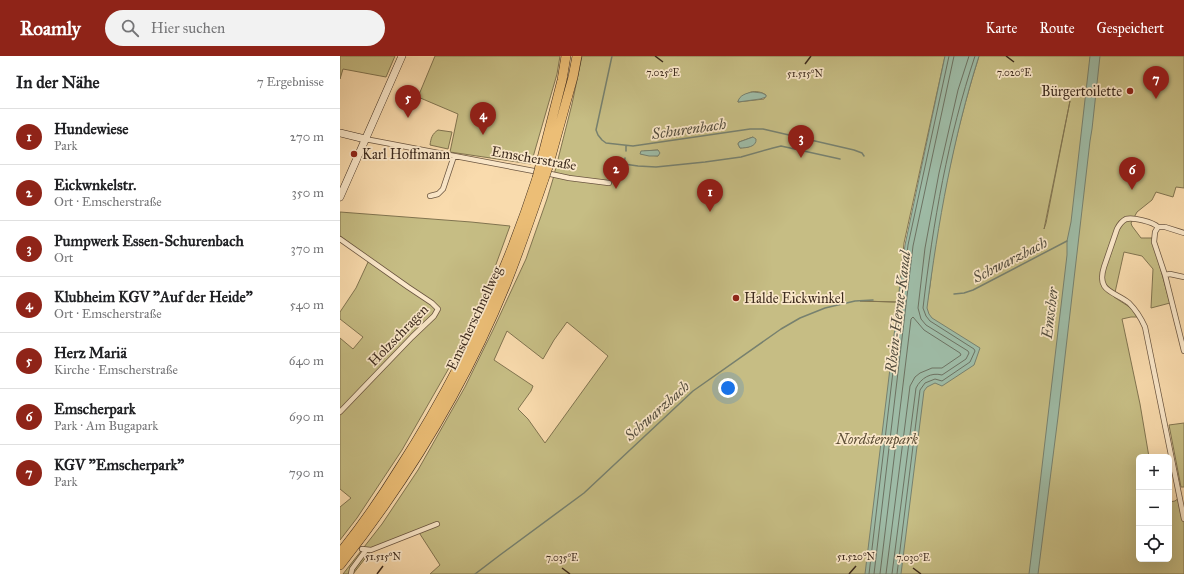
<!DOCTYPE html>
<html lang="de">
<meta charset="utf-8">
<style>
:root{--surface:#fff;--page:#f2f2f2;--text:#202124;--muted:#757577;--line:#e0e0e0;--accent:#8f2418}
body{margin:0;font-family:"IM FELL Great Primer",serif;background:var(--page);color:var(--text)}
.controls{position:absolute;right:12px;bottom:12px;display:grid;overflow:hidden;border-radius:6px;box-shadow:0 4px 16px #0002}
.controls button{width:36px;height:36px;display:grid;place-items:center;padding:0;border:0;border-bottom:1px solid var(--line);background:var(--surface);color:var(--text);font:20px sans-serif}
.you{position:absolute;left:388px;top:332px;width:14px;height:14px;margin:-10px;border:3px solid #fff;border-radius:50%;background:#1a73e8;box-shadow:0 0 0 6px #1a73e833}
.badge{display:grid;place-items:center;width:26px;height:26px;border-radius:50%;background:var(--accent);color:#fff;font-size:13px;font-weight:700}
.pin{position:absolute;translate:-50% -33px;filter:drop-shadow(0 1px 2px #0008)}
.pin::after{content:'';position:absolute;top:21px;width:14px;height:12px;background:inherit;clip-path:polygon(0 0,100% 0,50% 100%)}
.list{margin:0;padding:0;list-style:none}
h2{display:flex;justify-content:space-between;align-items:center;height:52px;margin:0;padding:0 16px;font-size:17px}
h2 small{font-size:13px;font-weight:400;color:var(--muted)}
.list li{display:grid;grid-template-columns:26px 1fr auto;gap:12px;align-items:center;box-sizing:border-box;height:56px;padding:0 16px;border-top:1px solid var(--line)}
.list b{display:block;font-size:15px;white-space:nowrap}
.list p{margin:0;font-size:13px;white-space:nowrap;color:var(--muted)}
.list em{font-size:13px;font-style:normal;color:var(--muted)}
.icon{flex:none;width:22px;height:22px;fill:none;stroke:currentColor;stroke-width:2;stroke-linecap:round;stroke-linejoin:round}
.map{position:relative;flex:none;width:844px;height:518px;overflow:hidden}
header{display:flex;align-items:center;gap:24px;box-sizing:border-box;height:56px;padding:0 20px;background:var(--accent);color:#fff}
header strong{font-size:19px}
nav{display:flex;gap:22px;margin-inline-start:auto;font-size:14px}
.search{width:280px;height:36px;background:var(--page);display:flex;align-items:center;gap:10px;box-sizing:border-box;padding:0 14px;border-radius:22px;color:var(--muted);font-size:15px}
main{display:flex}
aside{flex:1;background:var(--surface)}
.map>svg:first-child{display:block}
.green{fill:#c6bd84;stroke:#817450;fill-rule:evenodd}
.water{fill:#9ebba6;stroke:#77816f}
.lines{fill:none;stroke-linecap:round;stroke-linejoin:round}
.shore{stroke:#6d7262;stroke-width:1}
.stream{stroke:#77816f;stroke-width:1.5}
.street-casing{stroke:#6b5641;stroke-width:6}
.secondary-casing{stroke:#3c2a1d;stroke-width:8}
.highway-casing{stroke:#3c2a1d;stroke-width:10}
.street{stroke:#fbe8ca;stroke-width:4.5}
.secondary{stroke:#fbe8ca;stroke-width:7}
.highway{stroke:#ecbe76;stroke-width:9}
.highway-bridge-casing{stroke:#3c2a1d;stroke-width:10;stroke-linecap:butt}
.highway-bridge{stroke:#ecbe76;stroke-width:9}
.ticks{fill:none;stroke:#3c2a1d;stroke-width:1.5}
.poi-dot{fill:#8f2418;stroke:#fbe8ca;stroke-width:1.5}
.labels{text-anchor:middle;stroke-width:3.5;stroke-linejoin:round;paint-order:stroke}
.poi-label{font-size:14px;fill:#3c2a1d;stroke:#fbe8ca;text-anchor:start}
.street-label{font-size:14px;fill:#3c2a1d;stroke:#fbe8ca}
.park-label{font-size:14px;font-style:italic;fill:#5e4f37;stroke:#fbe8ca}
.water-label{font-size:15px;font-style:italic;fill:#544e3f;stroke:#fbe8ca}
.ticks-label{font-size:10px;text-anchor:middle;fill:#3c2a1d;stroke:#fbe8ca;stroke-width:3.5;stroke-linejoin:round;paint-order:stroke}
</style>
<header>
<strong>Roamly</strong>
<div class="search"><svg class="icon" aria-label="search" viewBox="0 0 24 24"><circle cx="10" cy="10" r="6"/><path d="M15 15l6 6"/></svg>Hier suchen</div>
<nav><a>Karte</a><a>Route</a><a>Gespeichert</a></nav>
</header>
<main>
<aside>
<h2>In der Nähe<small>7 Ergebnisse</small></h2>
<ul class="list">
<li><span class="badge">1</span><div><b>Hundewiese</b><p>Park</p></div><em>270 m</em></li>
<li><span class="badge">2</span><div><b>Eickwnkelstr.</b><p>Ort · Emscherstraße</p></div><em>350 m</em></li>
<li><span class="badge">3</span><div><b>Pumpwerk Essen-Schurenbach</b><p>Ort</p></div><em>370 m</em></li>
<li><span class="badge">4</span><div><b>Klubheim KGV &quot;Auf der Heide&quot;</b><p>Ort · Emscherstraße</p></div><em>540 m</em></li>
<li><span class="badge">5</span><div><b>Herz Mariä</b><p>Kirche · Emscherstraße</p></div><em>640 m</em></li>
<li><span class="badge">6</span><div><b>Emscherpark</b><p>Park · Am Bugapark</p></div><em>690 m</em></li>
<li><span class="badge">7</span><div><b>KGV &quot;Emscherpark&quot;</b><p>Park</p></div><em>790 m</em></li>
</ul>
</aside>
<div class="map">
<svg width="844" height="518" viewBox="0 0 844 518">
<rect width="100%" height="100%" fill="#f9dbad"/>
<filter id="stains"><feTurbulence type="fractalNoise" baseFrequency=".005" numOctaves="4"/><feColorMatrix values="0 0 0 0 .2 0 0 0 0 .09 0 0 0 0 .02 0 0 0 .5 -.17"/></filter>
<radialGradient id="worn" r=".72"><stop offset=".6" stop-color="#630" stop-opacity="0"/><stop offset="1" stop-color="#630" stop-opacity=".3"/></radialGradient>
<path class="green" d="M0 0H55L46 21 3 13 0 23Z
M95 0H220L217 18 191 108 110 96 118 58 78 41Z
M242 0H605L564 187 558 246 520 245 587 247C591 229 592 210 594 192 605 128 619 63 639 0H844V132L836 131 833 141 816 136 812 144 797 156 791 167 792 170 801 182H812L830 247 811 252 813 213 802 200 784 196 774 241 791 252 797 261H791L782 263 800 348 809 401H799V503H829V446L835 445 840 441 844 463V518H90L100 509 78 475 31 495 13 518H3L42 468 78 414 125 331 153 274 186 203 207 143 213 123 232 48ZM411 36C416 35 422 36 426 39L424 43 398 46V45L402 40ZM730 45 706 167 704 173ZM413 81V89L408 91 400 92 398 88 399 86ZM318 94V100L301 98 304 95ZM227 266 268 300 205 387 188 363 178 353 191 335 193 330 154 304 167 275 203 303 214 284Z
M98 74 112 76 108 93 90 89C91 82 92 78 98 74Z
M0 156 131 166 170 170 151 222 109 312 62 394 17 462 0 484V451L11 442 0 433V282L13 293 23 281 0 263V256L16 232 29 204 64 227 0 180Z
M844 367V431H841L829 369Z"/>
<path class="water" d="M605 0H639C613 82 598 167 587 252L589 258 592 262 640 292 634 309 602 330 595 327 587 331 584 335 561 518H525L565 189Z
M750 0H760L752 73 750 85 718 361 698 518H689L697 453 727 199V185L731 166Z
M413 36 422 37 426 39V41L420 43 398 46C399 39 407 37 413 36Z
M413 81 416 83C417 91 406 92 400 92L398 88 399 86Z
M318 94 320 97 318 100H309L300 98 301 95Z"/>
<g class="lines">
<path class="shore" d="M529 518 568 189 609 0
M534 518 573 190 614 0
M540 518 571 263 573 261 584 274 620 297 621 299 602 312H592L580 317 575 321 570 330 546 518
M552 518 576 332C581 322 591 316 602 319L626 303 629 297 628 295 586 269 581 263 578 252 585 192 599 117 618 34 629 0
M557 518 580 334 585 327 595 323 602 325 630 306 635 295 634 293 590 265 586 260 583 252C593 167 608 81 635 0"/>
<path class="stream" d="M272 0 256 74 258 79 262 84 266 87 293 90 410 73H423L514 94 522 97 524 100
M286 90V95
M285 102 284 108 298 110 316 111 365 106 401 101 433 92 441 90 500 103
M614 238 624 237 633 234 727 185
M135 518 160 499 244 437 353 335 441 273 460 262 485 252 515 245 533 244"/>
<g class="street-casing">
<path id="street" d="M25 83 199 116
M206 117 229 122 269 127
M90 140 98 138 103 133 114 100
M818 171C813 166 793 161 786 163 782 165 779 169 777 173L764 211C756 236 774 235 789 247 796 254 801 262 805 271L844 463
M818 171 815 176 814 186 825 219 844 295
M818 171H825L844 177
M0 183 68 231 92 247 98 253 94 260 72 281 0 356
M825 219 830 218 844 221
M22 493 31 494 97 468
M11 518 12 513 26 494"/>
</g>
<g class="secondary-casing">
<path id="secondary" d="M0 77 25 83
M0 141 62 0"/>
</g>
<g class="highway-casing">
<path id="highway" d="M200 110 222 24 226 0
M208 111 233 21 237 0
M0 497C21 471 41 442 59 413 119 320 163 227 197 122
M0 509C67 424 125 329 166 228 180 193 192 158 204 123"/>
</g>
<use href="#street" class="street"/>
<use href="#secondary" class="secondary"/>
<use href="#highway" class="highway"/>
<g class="highway-bridge-casing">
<path id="highway-bridge" d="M197 122 200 110
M204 123 208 111"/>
</g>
<use href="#highway-bridge" class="highway-bridge"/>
</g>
<path class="ticks" d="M315 0 323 6M666 0 674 6M465 8 471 0M222 512 230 518M573 512 581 518M37 518 43 510M509 518 516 510"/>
<g class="poi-dot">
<circle cx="790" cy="35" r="4"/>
<circle cx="14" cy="98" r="4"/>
<circle cx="396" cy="242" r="4"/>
</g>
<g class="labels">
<g class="poi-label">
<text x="782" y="40" text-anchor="end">Bürgertoilette</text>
<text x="22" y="103">Karl Hoffmann</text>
<text x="404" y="247">Halde Eickwinkel</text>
</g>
<g class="street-label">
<text transform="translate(194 102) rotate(10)" y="5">Emscherstraße</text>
<text transform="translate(134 262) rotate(-65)" y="5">Emscherschnellweg</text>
<text transform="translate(58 279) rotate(-46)" y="5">Holzschragen</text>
</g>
<g class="park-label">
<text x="537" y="388">Nordsternpark</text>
</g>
<g class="water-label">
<text transform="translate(349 73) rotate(-8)" y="5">Schurenbach</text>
<text transform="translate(670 204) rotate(-27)" y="5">Schwarzbach</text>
<text transform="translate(558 256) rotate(-83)" y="5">Rhein-Herne-Kanal</text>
<text transform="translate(710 257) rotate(-83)" y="5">Emscher</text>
<text transform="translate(317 355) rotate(-42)" y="5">Schwarzbach</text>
</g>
</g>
<g class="ticks-label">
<text x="674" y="20">7.020°E</text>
<text x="323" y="20">7.025°E</text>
<text x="465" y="21">51.515°N</text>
<text x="43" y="504">51.515°N</text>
<text x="516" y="504">51.520°N</text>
<text x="222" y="505">7.035°E</text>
<text x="573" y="505">7.030°E</text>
</g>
<rect width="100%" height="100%" filter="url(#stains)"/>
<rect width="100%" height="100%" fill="url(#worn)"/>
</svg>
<div class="controls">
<button>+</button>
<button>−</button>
<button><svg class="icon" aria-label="locate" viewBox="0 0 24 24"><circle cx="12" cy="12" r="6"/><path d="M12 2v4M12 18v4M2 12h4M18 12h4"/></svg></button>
</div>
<div class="you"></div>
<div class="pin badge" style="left:370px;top:156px">1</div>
<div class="pin badge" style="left:276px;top:133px">2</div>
<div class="pin badge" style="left:461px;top:102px">3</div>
<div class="pin badge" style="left:143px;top:79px">4</div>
<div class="pin badge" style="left:68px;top:62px">5</div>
<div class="pin badge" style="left:792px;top:134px">6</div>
<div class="pin badge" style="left:816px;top:43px">7</div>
</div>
</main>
